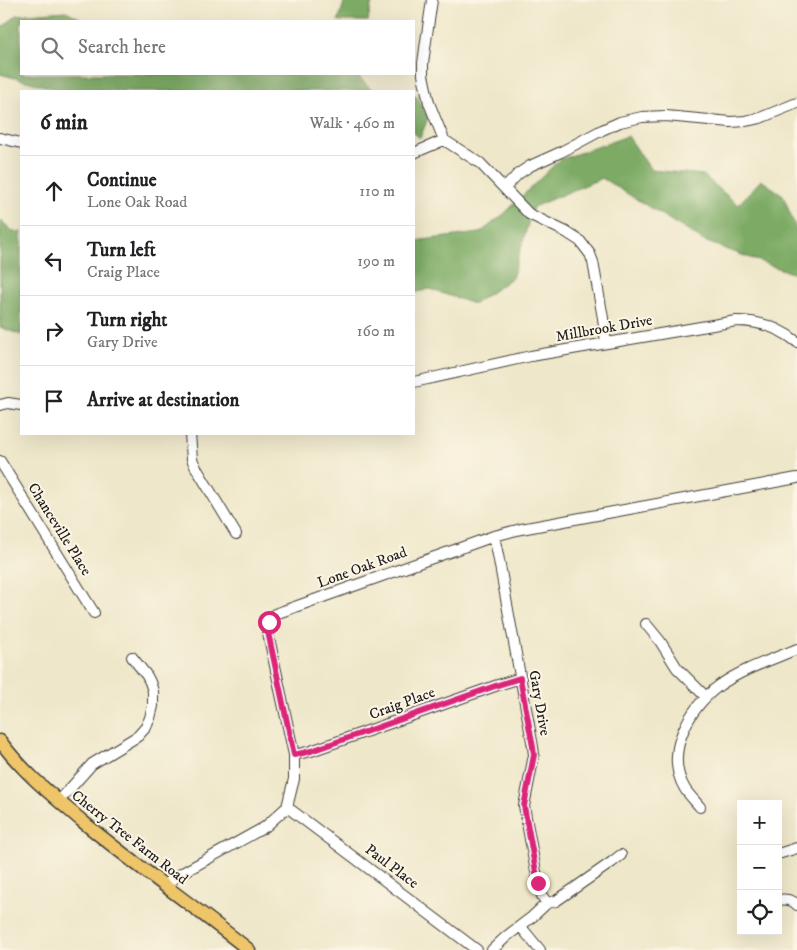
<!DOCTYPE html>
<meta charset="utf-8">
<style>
:root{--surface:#fff;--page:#f6f6f6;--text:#202124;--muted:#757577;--line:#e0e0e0}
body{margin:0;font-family:"IM FELL DW Pica",serif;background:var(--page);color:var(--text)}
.controls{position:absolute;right:15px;bottom:15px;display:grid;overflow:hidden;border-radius:0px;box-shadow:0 5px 20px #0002}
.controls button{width:45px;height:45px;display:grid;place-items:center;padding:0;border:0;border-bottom:1px solid var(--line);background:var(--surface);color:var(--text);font:25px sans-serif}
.stop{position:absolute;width:15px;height:15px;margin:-11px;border:4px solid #db2777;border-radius:50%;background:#fff}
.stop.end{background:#db2777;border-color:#fff;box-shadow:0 1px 5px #0008}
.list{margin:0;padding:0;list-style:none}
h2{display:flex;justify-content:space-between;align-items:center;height:65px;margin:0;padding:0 20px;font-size:21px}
h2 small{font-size:16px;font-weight:400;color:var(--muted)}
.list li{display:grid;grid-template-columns:32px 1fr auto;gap:15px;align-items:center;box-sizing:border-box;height:70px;padding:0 20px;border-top:1px solid var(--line)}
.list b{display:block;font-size:19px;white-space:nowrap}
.list p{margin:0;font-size:16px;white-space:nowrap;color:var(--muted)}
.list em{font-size:16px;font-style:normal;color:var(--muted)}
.icon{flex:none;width:28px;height:28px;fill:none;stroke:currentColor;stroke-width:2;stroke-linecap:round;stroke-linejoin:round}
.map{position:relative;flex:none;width:797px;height:950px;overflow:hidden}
.search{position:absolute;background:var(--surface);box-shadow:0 5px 20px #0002;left:20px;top:20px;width:395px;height:55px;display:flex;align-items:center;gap:12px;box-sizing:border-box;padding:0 18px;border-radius:0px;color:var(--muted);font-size:19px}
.panel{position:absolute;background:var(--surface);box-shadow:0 5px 20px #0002;left:20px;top:90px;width:395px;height:345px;border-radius:0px}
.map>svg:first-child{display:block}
.forest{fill:#7dab65;stroke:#4c6440}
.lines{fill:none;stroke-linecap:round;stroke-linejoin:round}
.minor-casing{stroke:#3c3a36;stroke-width:12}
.major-casing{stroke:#3c3a36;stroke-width:15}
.minor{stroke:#fff;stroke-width:10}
.major{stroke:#eec569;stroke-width:12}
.route{stroke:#db2777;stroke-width:6}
.labels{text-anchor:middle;stroke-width:4;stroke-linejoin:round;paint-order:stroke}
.street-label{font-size:15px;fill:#1c1c1c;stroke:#fcf5e5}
</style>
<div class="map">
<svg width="797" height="950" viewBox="0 0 797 950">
<rect width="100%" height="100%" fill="#fcf5e5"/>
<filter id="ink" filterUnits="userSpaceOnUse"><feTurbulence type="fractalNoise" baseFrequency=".02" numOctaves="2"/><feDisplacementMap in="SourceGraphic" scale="10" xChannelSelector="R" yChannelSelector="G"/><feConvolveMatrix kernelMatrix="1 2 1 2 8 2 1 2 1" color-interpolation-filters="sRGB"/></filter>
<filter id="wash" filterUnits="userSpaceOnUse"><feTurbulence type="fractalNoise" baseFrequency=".0096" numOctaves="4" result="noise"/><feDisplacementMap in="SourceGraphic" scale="20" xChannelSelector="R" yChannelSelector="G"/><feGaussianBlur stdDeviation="1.12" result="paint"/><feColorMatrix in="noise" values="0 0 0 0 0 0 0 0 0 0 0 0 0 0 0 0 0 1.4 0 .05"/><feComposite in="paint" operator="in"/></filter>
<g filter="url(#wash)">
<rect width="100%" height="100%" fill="#eee7c9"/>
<path class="forest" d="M345 0 372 1 368 21H338Z
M66 11 85 21H21V74H356L373 91H64L0 74V29L17 15Z
M414 95H416L428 118 420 138 414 133Z
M628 136 651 170 703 175 738 205 761 180 783 195 797 232V275L704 241 602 178 533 207 512 278 474 304 429 289 414 293V241L480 233 504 214 559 160Z
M0 219 12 231 21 232V335L0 327Z"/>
</g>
<g filter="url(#ink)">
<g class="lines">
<g class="minor-casing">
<path id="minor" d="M432 0 426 41 423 63V75L429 103 444 140 480 163 529 214 566 232 580 241 590 254 593 262 603 318 606 343
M0 138 21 143
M414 153 444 140
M505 188 518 174 530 166 561 152 602 130 620 122 642 117 666 116 731 122 745 121 760 118 797 103
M414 382 531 356 736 321C759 321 780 328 797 342
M0 405 8 403 21 405
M190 434 192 459 195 466 236 534
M0 461 94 613
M494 536 498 555 533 747 534 755 524 806 538 883 542 896 547 903
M646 624 660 641 677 668 706 697
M294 755 311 751 498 685 521 678
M59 801 92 764 138 736 146 727 150 718 153 706V691L150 682 147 676 132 657
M287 807 477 950
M700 807C695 801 689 795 685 789 663 752 690 707 720 685 743 669 771 660 797 649
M778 854 797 848
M164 885 184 872 265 827 287 807 294 779V755L268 633 269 621 275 614 494 536 521 529 797 478
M778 900C785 899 792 899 797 905
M521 927 540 950
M492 950 507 936 532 917 547 903 556 901 612 862 621 855"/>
</g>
<g class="major-casing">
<path id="major" d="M0 741C23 772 53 796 82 821 136 866 194 906 249 950"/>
</g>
<use href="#minor" class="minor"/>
<use href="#major" class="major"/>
</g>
</g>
<g class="lines" filter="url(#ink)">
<path class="route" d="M269 622 268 632 294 755 311 751 498 685 520 678 533 747 534 755 524 806 538 883"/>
</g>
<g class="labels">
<g class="street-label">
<text transform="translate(604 328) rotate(-10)" y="5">Millbrook Drive</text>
<text transform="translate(60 529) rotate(58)" y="5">Chanceville Place</text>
<text transform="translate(362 567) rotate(-20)" y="5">Lone Oak Road</text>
<text transform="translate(402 703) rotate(-20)" y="5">Craig Place</text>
<text transform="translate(540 703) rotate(80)" y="5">Gary Drive</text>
<text transform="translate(130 837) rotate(38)" y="5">Cherry Tree Farm Road</text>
<text transform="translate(392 866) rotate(37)" y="5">Paul Place</text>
</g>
</g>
</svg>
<div class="controls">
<button>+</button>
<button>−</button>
<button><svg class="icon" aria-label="locate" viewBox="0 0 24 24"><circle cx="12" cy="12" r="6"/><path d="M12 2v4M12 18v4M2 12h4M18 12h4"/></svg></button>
</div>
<div class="stop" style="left:269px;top:622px"></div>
<div class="stop end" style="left:538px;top:883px"></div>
<div class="search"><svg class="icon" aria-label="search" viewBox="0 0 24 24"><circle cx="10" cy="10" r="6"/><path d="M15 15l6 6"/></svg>Search here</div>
<section class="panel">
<h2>6 min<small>Walk · 460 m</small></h2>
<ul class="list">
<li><svg class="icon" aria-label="ahead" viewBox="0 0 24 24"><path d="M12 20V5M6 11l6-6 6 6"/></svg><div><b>Continue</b><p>Lone Oak Road</p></div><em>110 m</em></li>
<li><svg class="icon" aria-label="left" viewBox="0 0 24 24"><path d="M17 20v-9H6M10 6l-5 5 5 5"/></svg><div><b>Turn left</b><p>Craig Place</p></div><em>190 m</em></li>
<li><svg class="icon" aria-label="right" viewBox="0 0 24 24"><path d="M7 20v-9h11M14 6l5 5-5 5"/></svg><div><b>Turn right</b><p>Gary Drive</p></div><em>160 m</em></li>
<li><svg class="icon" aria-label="arrive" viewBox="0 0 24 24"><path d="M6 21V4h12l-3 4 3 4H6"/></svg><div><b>Arrive at destination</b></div></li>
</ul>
</section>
</div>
